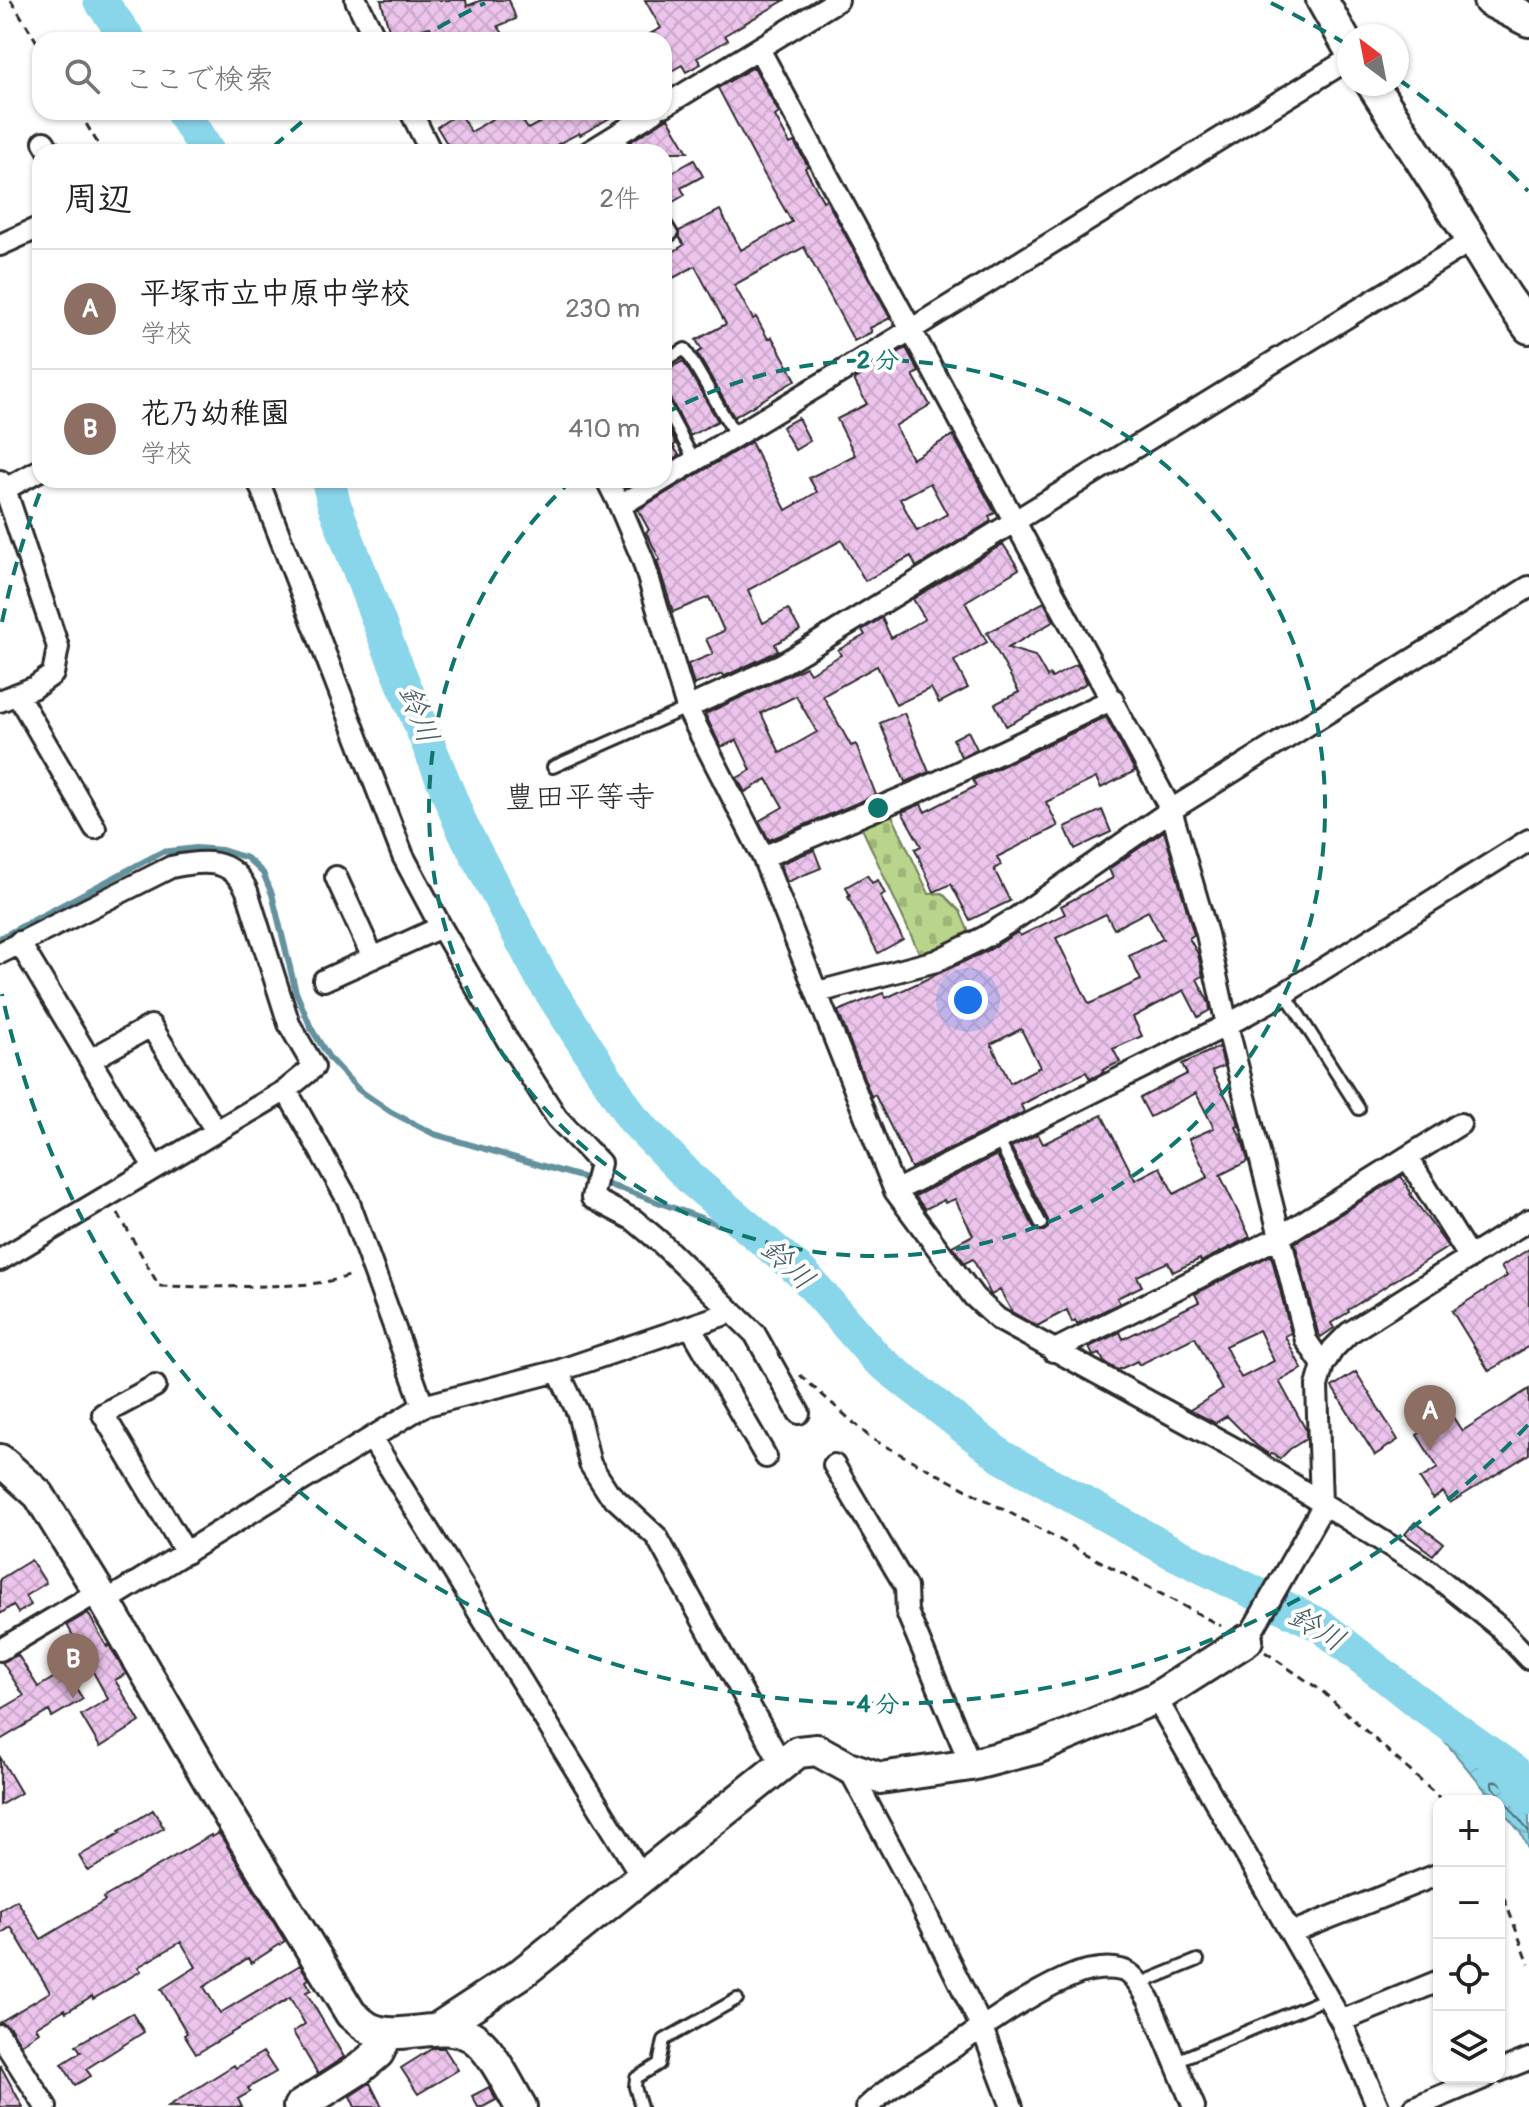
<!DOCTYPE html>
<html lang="ja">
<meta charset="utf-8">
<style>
:root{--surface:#fff;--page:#f2f2f2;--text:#222;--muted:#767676;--line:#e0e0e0;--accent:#0b8043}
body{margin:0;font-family:Pangolin,"Klee One",sans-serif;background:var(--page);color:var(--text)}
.controls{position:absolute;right:24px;bottom:24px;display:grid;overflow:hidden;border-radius:16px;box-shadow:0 2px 6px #0004}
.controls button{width:72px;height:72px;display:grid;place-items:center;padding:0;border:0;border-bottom:2px solid var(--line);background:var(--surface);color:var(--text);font:40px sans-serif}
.compass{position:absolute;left:1337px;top:24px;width:72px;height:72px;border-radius:50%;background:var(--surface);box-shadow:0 2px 6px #0004;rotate:328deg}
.you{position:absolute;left:968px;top:1000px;width:28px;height:28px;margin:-20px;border:6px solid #fff;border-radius:50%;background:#1a73e8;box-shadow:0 0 0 12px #1a73e833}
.badge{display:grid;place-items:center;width:52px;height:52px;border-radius:50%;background:var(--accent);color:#fff;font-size:26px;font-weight:700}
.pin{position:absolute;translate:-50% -66px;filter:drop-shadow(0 2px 4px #0008)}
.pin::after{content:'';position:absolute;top:42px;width:28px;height:24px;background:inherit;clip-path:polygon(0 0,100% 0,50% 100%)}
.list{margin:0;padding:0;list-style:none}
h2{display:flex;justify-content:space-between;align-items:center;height:104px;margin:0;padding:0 32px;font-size:34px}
h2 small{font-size:26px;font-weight:400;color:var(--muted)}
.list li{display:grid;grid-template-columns:52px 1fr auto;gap:24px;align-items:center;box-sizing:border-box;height:120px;padding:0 32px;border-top:2px solid var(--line)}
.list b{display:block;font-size:30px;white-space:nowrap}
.list p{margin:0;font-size:26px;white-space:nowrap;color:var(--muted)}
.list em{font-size:26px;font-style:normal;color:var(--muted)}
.icon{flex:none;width:44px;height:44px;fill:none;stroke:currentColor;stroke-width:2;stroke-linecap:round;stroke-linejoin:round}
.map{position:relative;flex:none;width:1529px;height:2107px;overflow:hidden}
.search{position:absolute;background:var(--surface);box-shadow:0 2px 6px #0004;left:32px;top:32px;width:640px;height:88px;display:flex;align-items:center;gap:20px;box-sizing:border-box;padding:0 28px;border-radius:24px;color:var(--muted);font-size:30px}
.panel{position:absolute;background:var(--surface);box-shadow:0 2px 6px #0004;left:32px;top:144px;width:640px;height:344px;border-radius:24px}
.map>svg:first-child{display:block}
.cemetery{fill:url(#cemetery-stones);stroke:#72805b;stroke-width:2}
.water{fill:url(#water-waves);stroke:#63919e;stroke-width:2}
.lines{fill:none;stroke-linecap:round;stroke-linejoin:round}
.shore{stroke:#516f77;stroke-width:2}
.stream{stroke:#63919e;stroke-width:6}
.river{stroke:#89d5ea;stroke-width:34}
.building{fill:url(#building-cross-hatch);stroke:#2b2b2b;stroke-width:2;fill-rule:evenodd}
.lane-casing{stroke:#2b2b2b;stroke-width:16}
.street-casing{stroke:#2b2b2b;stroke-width:26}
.secondary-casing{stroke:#2b2b2b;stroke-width:36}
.primary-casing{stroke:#2b2b2b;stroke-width:38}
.path{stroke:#2b2b2b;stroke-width:3;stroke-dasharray:8 6;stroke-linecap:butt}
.lane{stroke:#fff;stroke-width:10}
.street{stroke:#fff;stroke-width:20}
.secondary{stroke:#fff;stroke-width:30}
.primary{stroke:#fff;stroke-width:32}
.ring{fill:none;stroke:#0f766e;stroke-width:4;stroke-dasharray:14 10}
.labels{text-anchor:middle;stroke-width:8;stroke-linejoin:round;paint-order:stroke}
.water-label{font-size:30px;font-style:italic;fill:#475e64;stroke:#fff}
.neighbourhood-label{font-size:30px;fill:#2b2b2b;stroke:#fff}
.centre{fill:#0f766e;stroke:#fff;stroke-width:4}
.ring-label{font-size:24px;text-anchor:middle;font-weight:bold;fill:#0f766e;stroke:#fff;stroke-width:8;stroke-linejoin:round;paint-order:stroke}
</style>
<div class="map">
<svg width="1529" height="2107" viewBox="0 0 1529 2107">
<defs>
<pattern id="cemetery-stones" width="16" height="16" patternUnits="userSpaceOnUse" patternTransform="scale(2)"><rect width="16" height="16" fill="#b9d48b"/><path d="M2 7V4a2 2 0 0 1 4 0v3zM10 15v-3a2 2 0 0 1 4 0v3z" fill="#9fb678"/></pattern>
<pattern id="water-waves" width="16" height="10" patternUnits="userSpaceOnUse" patternTransform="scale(2)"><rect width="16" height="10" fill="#89d5ea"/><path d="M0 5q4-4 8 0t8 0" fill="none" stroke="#76b7c9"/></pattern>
<pattern id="building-cross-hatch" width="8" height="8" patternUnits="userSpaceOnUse" patternTransform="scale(2)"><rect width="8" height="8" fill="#ecc4ec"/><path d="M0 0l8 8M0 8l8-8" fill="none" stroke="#cba9cb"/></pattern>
</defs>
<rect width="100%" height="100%" fill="#fff"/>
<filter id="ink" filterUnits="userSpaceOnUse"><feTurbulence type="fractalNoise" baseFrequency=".0125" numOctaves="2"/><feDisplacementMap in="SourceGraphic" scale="16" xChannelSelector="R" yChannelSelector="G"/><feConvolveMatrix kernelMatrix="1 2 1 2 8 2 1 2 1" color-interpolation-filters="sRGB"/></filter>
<g filter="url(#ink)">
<path class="cemetery" d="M890 811 929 894 942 893 960 911 970 935 920 955 860 824Z"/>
<path class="water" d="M1400 1687 1529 1796V1851L1520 1832 1499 1807V1801H1494Z"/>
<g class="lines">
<path class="shore" d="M1529 1802 1522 1801 1498 1781 1492 1782V1786L1499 1794 1501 1801 1508 1805 1529 1832"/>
<path class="stream" d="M0 938 162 852 196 848 222 850 247 858 263 873 272 894 296 992 311 1028 330 1059 359 1090 391 1112 434 1134 622 1189 764 1241"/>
<path class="river" d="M100 0 129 40
M182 112 208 152
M328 480 334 504 385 638 462 827 542 978 633 1119 692 1180 803 1274 876 1358 1002 1457 1170 1551 1320 1625 1414 1699 1514 1771 1529 1798"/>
</g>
<path class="building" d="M381 0H466L467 6 482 0H509L516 19 498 26 507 40H437L430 27 391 37Z
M645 0H785L725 35 728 40 697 58 701 64 686 72 682 65 664 75V40H639L661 28Z
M754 67 779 113 775 116 790 144 794 142 808 166 805 168 823 201 826 199 890 318 870 328 872 332 854 341 804 247 734 285 753 319 756 317 768 339 772 337 796 380 734 417 697 353 702 350 696 340 726 324 695 266 664 283V257L684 245 679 237V231L720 210 741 250 792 222 757 162 718 88Z
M503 112H517L528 129 550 117 553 121 569 112H620L580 135 579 133 549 149 547 146 537 152H452L437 127 459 113 471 132Z
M668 118 688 152H636L630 142Z
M694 160 703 176 681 188 685 195 664 207V177Z
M906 348 919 372 913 375 930 405 895 426 912 459 953 435 995 513 989 516 991 521 916 567 911 556 865 581 842 540 748 590 763 623 788 609 800 630 775 644 778 651 776 652 723 677 722 674 694 685 688 664 713 654 706 639 724 631 709 597 673 612 657 561 660 560 646 532 649 530 638 510 751 442 786 510 817 492 809 478 855 455 837 419 867 404 854 380ZM930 483 947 514 917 531 900 499Z
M683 361 718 421 690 436 671 400 664 396V371Z
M798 418 810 441 795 450 782 427Z
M664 421 676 444 673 446 679 455 664 464Z
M1003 544 1019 569 965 602 987 642 954 661 968 688 939 703 931 688 896 705 877 666 823 696 851 746 856 744 876 795 769 840 759 821 783 807 767 779 745 792 737 778 751 770 737 740 721 747 705 714 806 667 810 673 841 655 838 650 865 635 862 630 882 618 891 638 925 619 913 599ZM796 696 817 732 780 753 761 713Z
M1044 602 1054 621 1008 648 1035 656 1047 677 1050 675 1052 678 1077 664 1087 683 1006 726 995 704 1019 692 987 633Z
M904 713 929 772 905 782 880 723Z
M1106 717 1135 771 1101 788 1096 778 1046 802 1058 826 997 857 1001 865 994 869 1010 901 970 920 951 884 934 892 915 849 921 846 902 812 921 804 925 812 976 786 973 780Z
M968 731 977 749 961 757 953 739Z
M1102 810 1111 832 1075 849 1065 827Z
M1164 831 1194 935 1189 938 1198 954 1203 976 1197 979 1209 1003 1210 1010 1198 1017 1184 990 1133 1017 1142 1036 1113 1049 1120 1062 1102 1070 1104 1072 1090 1079 1086 1072 1047 1091 1021 1105 1024 1112 911 1168 875 1095 871 1096 838 1011 883 993 886 998 989 950 1018 932 1020 936 1065 914 1061 906 1113 878 1109 869ZM1148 911 1163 939 1129 956 1141 980 1089 1004 1056 938 1106 914 1114 929ZM1021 1029 1040 1067 1010 1083 991 1044Z
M814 850 821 868 787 882 780 864Z
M867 875 872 883 878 880 885 894 880 896 903 939 878 953 848 897 850 896 846 887Z
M1219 1047 1224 1066 1212 1071 1237 1118 1239 1126 1236 1127 1243 1143 1248 1161 1220 1175 1250 1237 1201 1262 1200 1259 1173 1272 1168 1262 1137 1276 1142 1286 1117 1298 1120 1303 1077 1324 1075 1320 1072 1322 1067 1310 1037 1326 1012 1312 1000 1290 991 1295 973 1259 965 1263 952 1246 973 1235 955 1199 945 1203 944 1200 925 1209 915 1196 997 1155 1034 1228 1037 1231H1044L1048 1228V1220L1011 1147 1038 1134 1043 1144 1102 1115 1135 1180 1160 1167 1174 1194 1208 1177 1189 1139 1214 1128 1196 1093 1150 1117 1140 1098 1187 1074 1182 1064Z
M1401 1176 1411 1193 1410 1194 1448 1247 1348 1310 1349 1312 1331 1323 1334 1328 1321 1337 1318 1333 1295 1243Z
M1529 1249V1346L1489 1371 1452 1311 1507 1276 1501 1267Z
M1271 1255 1291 1333 1285 1336 1302 1369 1279 1381 1306 1430V1439L1290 1449 1280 1459 1273 1453 1270 1455 1257 1446 1227 1416 1215 1423 1190 1410 1222 1390 1195 1337 1139 1365 1137 1361 1118 1370 1104 1362 1100 1354 1093 1356 1089 1347 1120 1332 1123 1339 1199 1302 1195 1294ZM1259 1330 1274 1361 1241 1378 1225 1346Z
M1356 1372 1398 1440 1375 1455 1332 1387Z
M1529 1389V1454L1450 1503 1443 1492 1433 1499 1420 1479 1438 1468 1417 1435 1451 1414 1462 1431Z
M1415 1522 1443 1543 1433 1555 1405 1534Z
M31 1560 46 1583 25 1596 31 1605 18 1613 13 1605 0 1614V1579Z
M88 1613 107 1647 109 1645 126 1674 115 1680 140 1722 100 1747 81 1715 108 1699 67 1625Z
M18 1655 38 1687 65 1671 83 1699 52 1717 49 1711 0 1740V1710L24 1696 2 1662Z
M0 1757 21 1793 0 1805Z
M153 1810 164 1828 88 1871 79 1856 120 1833 119 1831Z
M219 1833 285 1941 251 1963 248 1958 204 1987 220 2013 300 1965 309 1979 306 1981 311 1990 306 1992 344 2057 318 2074 293 2032 305 2024 290 1998 196 2054 184 2035 187 2033 161 1989 196 1967 181 1942 138 1967 141 1971 93 1999 92 1996 66 2012 65 2009 36 2027 39 2032 21 2044 10 2027 0 2022 50 1992 11 1927 0 1934V1910L17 1900 41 1939 105 1901 103 1898 211 1835 212 1837Z
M132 2013 144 2032 86 2069 91 2076 75 2085 62 2064 81 2052 76 2045Z
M433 2048H444L458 2070 418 2094 401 2068Z
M263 2052 276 2072 248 2088 250 2092 238 2099 242 2107H167L234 2065 236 2068Z
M0 2065 23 2107H0Z
M370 2083 382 2107H355L350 2096Z
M489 2087 496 2100 483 2107H478L472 2096Z"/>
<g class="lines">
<g class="lane-casing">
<path id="lane" d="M617 135 627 152
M664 221 672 234 664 239
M664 361 685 349 736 436
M664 404 695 462
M553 767 687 708
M1285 993 1359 1109
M998 1139 1041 1224
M1139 1984 1198 1960
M1176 2061 1327 1998
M641 2107 635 2087 636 2078 659 2064 664 2040 737 1999"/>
</g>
<g class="street-casing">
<path id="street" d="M356 0 376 40
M759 49 1171 810 1207 934 1227 1025 1306 1340 1323 1365
M664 106 838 0
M411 112 431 152
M44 142 50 152
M589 152 654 112
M0 245 40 227
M258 480 403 856 441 927 509 1043 557 1118 600 1163 592 1198 634 1220 659 1241 755 1334 799 1413
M607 480 620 506 643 560 687 708 763 857 895 1191 974 1297 998 1319 1239 1451 1427 1569 1498 1626 1529 1659
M0 481 5 489 58 647 53 674 35 687 0 701
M5 489 40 470
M620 506 912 329 1349 59
M17 694 95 828
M687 708 782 664 804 651 1472 240
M763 857 921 790 1113 699
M336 877 373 958
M19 942 154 1167
M0 953 171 867C203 860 232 857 247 891L289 1024 314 1067 286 1090 0 1260
M324 980 441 927
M818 992 936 961 983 938 1016 918 1171 810 1529 587
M90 1060 151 1026 216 1131
M286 1090 348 1200 423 1406
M1407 1157 1470 1258
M895 1191 1227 1025 1285 993 1529 840
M690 1326 766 1457
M1053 1351 1281 1236 1460 1124
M558 1371 578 1413 590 1464 608 1492 657 1537 782 1765
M155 1386 103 1414 186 1553
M372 1439 642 1877
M834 1465 906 1587 907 1612 971 1765
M105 1602 423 1406 558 1371 732 1312
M1247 1640 1319 1513 1321 1503 1317 1386 1323 1365 1333 1349 1349 1333 1529 1220
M0 1650 98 1592
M1156 1698 1341 2021 1378 2107
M848 1767 919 1900 982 2028 1012 2107
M1291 1933 1439 1874
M1341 2021 1439 1981
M0 2035 46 2107
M1499 2071 1529 2059
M867 2107C892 2084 924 2066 952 2048 991 2022 1035 1989 1079 1973 1091 1969 1109 1967 1121 1970 1135 1973 1142 1989 1149 2000L1194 2107
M1415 2107 1486 2077"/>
</g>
<g class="secondary-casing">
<path id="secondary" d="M1322 0 1349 48
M1372 84 1472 240 1506 296 1529 328
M0 1460 39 1495 105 1602 230 1817 351 2014C357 2019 364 2026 371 2029 402 2042 440 2019 471 2036 491 2047 509 2087 521 2107
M435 2030 522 1973 798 1752 817 1750 848 1767 880 1778 971 1765 1037 1748 1156 1698 1247 1640
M299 2107 359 2069 378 2053 388 2033"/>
</g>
<g class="primary-casing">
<path id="primary" d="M1490 0 1529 20"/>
</g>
<path class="path" d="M11 0 40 47
M79 112 103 152
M118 1213 159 1286C196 1287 231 1287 267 1286 297 1285 326 1285 354 1274
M800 1375 872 1439 1221 1626
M1265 1652 1323 1692 1443 1801
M1499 1885 1529 1964"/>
<use href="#lane" class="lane"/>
<use href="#street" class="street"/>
<use href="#secondary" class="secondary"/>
<use href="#primary" class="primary"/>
</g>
</g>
<g class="ring">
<path d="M664 414A448 448 0 1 1 572 480"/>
<path d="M1528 1425A896 896 0 0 1 2 994M2 622A896 896 0 0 1 42 487M273 147A896 896 0 0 1 308 117M417 40A896 896 0 0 1 485 3M1271 3A896 896 0 0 1 1346 44M1398 79A896 896 0 0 1 1528 191"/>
</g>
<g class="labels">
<g class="water-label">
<text transform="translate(419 714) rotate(69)" y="10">鈴川</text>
<text transform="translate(788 1264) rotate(43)" y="10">鈴川</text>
<text transform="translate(1317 1628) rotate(31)" y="10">鈴川</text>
</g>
<g class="neighbourhood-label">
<text x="580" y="807">豊田平等寺</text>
</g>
</g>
<circle cx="878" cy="808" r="12" class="centre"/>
<g class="ring-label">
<text x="878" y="368">2 分</text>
<text x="878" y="1712">4 分</text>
</g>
</svg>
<div class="controls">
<button>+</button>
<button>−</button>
<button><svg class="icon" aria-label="locate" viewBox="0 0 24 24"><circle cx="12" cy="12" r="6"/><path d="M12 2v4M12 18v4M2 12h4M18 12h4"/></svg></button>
<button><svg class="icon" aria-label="layers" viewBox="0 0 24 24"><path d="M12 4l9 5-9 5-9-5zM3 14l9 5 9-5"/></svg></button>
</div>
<svg class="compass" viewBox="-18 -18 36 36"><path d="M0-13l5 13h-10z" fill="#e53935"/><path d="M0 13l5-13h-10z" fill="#767676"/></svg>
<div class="you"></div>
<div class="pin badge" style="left:1430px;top:1451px;background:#8d6e63">A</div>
<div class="pin badge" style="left:73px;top:1699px;background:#8d6e63">B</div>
<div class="search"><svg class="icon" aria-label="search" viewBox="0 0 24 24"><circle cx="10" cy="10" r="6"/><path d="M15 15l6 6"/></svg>ここで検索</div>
<section class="panel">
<h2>周辺<small>2件</small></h2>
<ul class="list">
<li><span class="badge" style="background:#8d6e63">A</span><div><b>平塚市立中原中学校</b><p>学校</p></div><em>230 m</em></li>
<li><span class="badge" style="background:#8d6e63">B</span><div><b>花乃幼稚園</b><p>学校</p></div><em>410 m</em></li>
</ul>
</section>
</div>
